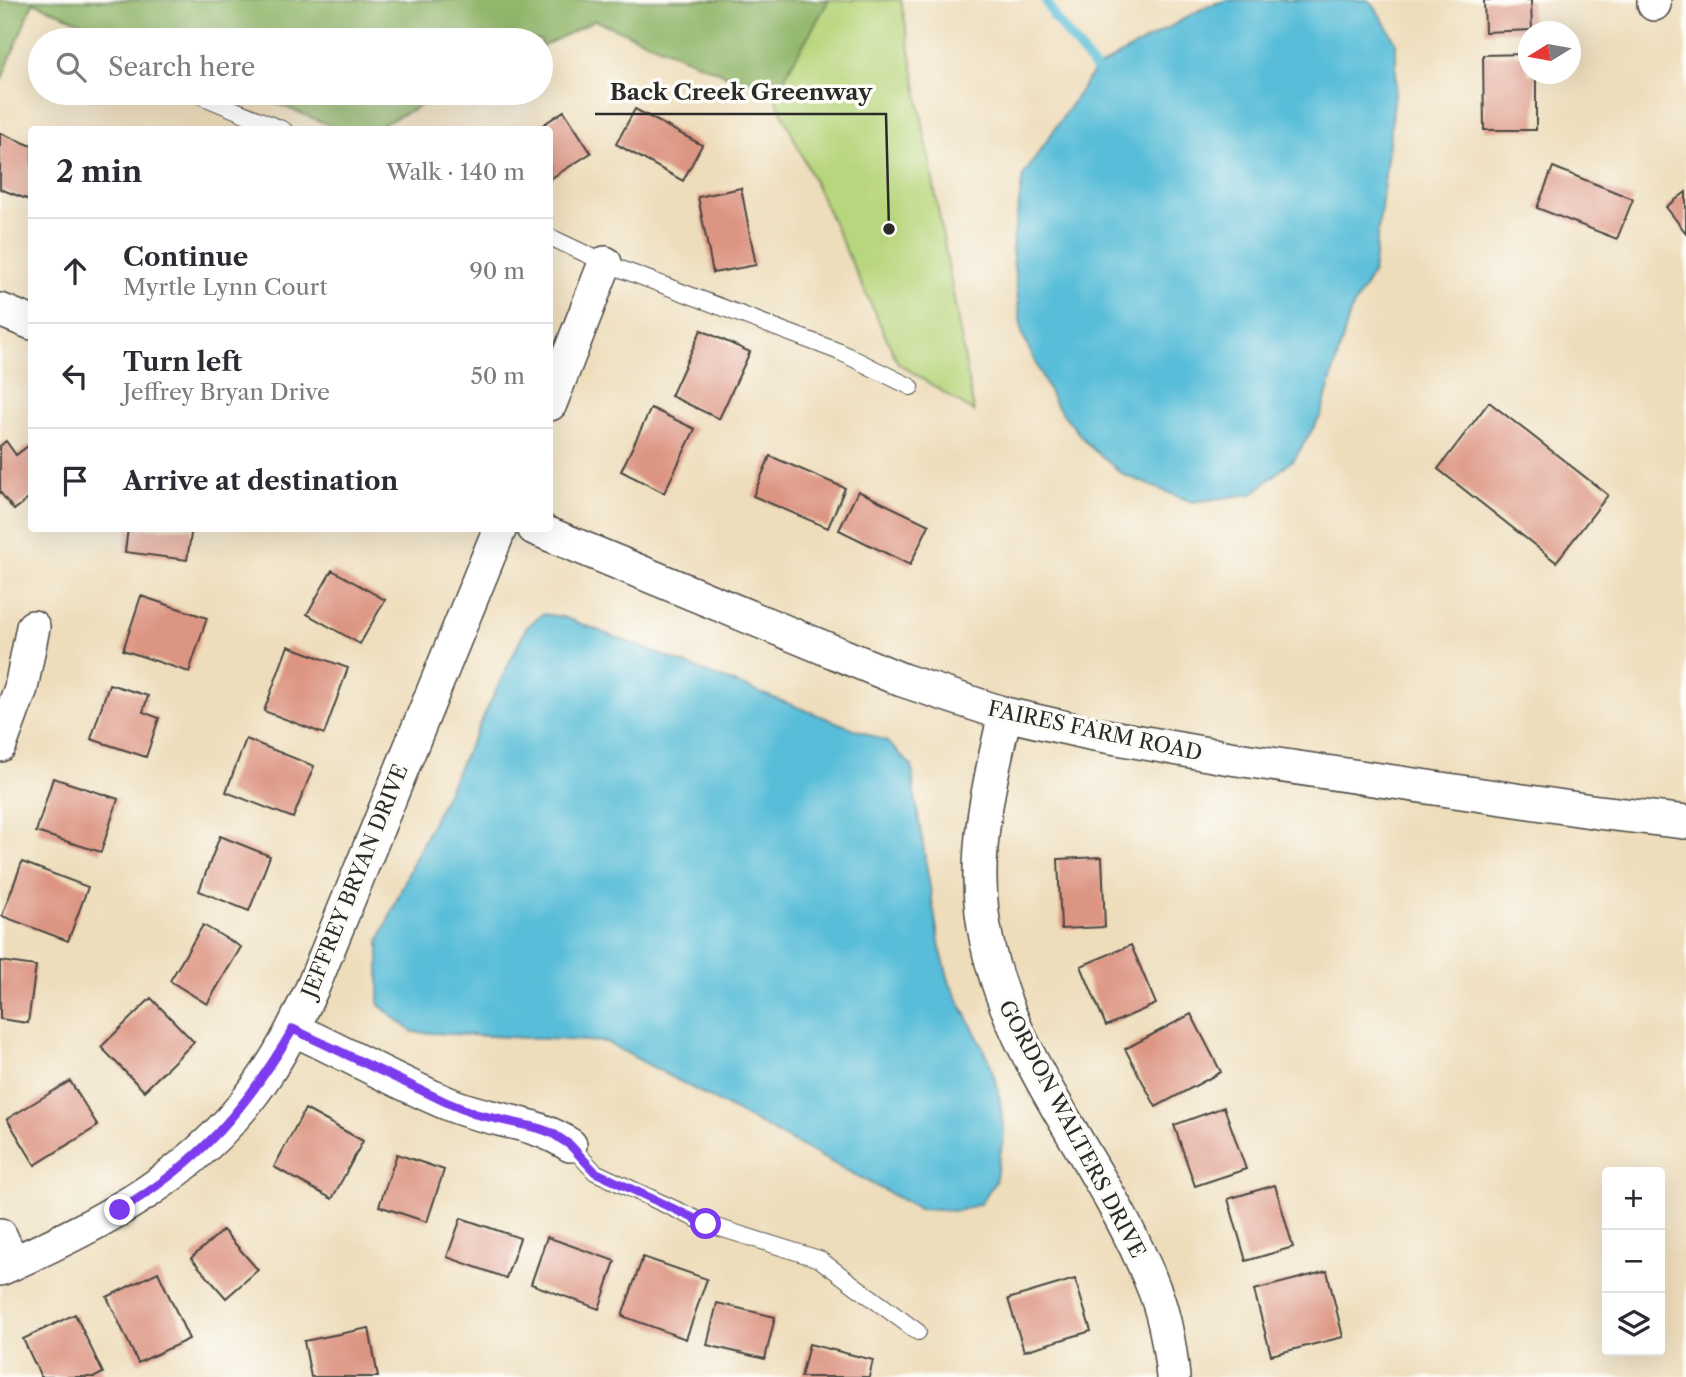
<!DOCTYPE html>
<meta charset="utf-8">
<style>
:root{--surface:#fff;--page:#f2f2f3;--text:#2b2b33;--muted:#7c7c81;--line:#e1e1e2}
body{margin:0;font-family:"Libre Caslon Text",serif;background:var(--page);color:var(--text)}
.controls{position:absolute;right:21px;bottom:21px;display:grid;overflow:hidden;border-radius:7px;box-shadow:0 7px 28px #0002}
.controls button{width:63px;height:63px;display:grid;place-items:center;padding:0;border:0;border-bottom:2px solid var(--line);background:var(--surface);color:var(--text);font:35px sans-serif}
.compass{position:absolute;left:1518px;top:21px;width:63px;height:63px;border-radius:50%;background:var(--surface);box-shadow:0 7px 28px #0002;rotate:259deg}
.stop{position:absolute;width:21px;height:21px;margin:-16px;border:5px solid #7c3aed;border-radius:50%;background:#fff}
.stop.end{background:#7c3aed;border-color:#fff;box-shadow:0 2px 7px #0008}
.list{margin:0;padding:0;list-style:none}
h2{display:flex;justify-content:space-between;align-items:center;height:91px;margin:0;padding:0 28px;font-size:30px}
h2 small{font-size:23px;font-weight:400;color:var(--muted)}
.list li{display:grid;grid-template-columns:46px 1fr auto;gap:21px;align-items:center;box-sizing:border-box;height:105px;padding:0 28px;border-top:2px solid var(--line)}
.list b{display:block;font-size:26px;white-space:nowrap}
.list p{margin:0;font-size:23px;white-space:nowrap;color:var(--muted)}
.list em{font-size:23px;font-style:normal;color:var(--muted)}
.icon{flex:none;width:38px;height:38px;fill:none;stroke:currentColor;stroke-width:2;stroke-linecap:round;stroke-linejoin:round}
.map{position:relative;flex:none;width:1686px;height:1377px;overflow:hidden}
.search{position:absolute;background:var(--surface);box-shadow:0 7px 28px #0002;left:28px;top:28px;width:525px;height:77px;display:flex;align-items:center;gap:18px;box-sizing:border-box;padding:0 24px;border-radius:38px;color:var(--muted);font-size:26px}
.panel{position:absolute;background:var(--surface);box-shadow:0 7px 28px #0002;left:28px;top:126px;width:525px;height:406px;border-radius:7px}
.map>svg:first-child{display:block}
.green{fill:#b8d67d;stroke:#728054;stroke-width:2}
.forest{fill:#92b76c;stroke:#5e714c;stroke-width:2}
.water{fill:#59bdd8;stroke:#427482;stroke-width:2}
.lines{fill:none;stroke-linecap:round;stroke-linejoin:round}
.stream{stroke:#59bdd8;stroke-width:10}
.building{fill:#dd9583}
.service-casing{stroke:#484641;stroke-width:18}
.minor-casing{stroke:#484641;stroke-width:36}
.service{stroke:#fff;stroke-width:16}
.minor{stroke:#fff;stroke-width:33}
.route{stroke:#7c3aed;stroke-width:9}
.labels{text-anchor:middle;stroke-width:7;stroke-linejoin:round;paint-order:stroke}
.street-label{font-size:21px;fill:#2b2b2b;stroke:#fdfcf7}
.leader{fill:none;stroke:#2b2b2b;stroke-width:2.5}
.callout-dot{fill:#2b2b2b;stroke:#fdfcf7;stroke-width:2.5}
.callout-label{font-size:23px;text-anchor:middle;font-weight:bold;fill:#2b2b2b;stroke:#fdfcf7;stroke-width:7;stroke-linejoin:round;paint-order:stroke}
</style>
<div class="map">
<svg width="1686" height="1377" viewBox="0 0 1686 1377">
<rect width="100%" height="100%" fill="#fdfcf7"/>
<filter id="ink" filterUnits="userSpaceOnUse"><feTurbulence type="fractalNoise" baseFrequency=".0143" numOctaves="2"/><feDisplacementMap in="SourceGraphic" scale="14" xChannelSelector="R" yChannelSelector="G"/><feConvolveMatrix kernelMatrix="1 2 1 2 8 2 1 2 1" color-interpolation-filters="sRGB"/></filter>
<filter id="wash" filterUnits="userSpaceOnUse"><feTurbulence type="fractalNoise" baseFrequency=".00686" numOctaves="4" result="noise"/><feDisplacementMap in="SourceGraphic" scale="28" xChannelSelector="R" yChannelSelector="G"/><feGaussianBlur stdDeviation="1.57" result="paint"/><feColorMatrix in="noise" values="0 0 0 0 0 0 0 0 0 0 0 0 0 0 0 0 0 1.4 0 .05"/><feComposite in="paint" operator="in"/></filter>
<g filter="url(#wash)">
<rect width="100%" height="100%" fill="#edb"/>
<path class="green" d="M0 0H901L974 412 898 363 774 95 595 20 541 47V40H124L33 2 0 83Z"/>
<path class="forest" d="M0 0H829L774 95 595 20 541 47V40H124L33 2 0 83Z
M251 93H446L371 130 339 129Z"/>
<path class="water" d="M1228 0H1367L1373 4 1396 42V85L1373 272 1350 313 1321 415 1295 458 1252 494 1192 502 1124 475 1088 445 1054 402 1022 334 1012 249 1023 176 1095 69 1207 6Z
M542 614 563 617 886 741 912 766 914 791 940 948 950 984 989 1059 999 1094 1004 1134 995 1182 980 1204 957 1211 919 1209 606 1042 413 1032 379 1005V941L411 867 526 628Z"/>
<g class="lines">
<path class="stream" d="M1046 0 1054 17 1102 77"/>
</g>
<g id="blocks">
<path class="building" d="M1484 0H1531L1532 30 1485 32Z
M1528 54V74H1536V130H1484L1483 55Z
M635 109 702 145 683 181 616 144Z
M564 111 591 153 550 179V130H535Z
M0 133 32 146V201L0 189Z
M1553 167 1633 199 1617 239 1537 208Z
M741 188 756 265 713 273 698 197Z
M1686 192V233L1666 207Z
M701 330 750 352 719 419 671 396Z
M1489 402 1608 495 1556 562 1438 469Z
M651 408 695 429 664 493 621 471Z
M6 441 16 455 32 443V496L14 510 0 492V446Z
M770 456 845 488 828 528 753 496Z
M858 491 929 525 910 565 839 530Z
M128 528H192L187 560 125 552Z
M332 570 385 600 360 644 307 614Z
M141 596 207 618 189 672 123 650Z
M288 646 348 668 324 734 264 711Z
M109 684 148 696 143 712 159 718 146 757 91 739Z
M246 739 314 766 293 818 226 792Z
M53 778 118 799 101 852 36 832Z
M220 836 270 856 249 911 199 891Z
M1102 857 1105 927 1061 929 1058 859Z
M22 862 88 887 68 941 2 916Z
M203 925 241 947 207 1004 170 981Z
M1131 945 1156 1004 1106 1026 1081 966Z
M0 961 36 966 28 1023 0 1019Z
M151 998 194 1042 144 1091 101 1047Z
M1191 1014 1221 1072 1156 1107 1125 1049Z
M70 1081 98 1126 35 1165 7 1119Z
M1224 1107 1246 1169 1195 1186 1174 1125Z
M305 1109 363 1141 332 1199 274 1167Z
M397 1154 444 1170 427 1222 379 1206Z
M1275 1185 1293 1247 1246 1261 1228 1199Z
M461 1218 520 1238 506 1278 447 1257Z
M223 1230 258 1270 226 1298 191 1258Z
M547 1237 615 1261 599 1309 531 1284Z
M643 1257 707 1279 686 1339 622 1316Z
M1327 1271 1343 1337 1271 1355 1254 1290Z
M158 1272 189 1339 138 1363 107 1297Z
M1075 1279 1091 1331 1024 1351 1008 1299Z
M717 1303 775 1317 765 1359 707 1345Z
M75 1314 103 1373 95 1377H41L23 1339Z
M369 1328 378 1377H311L304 1341Z
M809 1344 873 1360 869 1377H801Z"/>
</g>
</g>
<g filter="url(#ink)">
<use href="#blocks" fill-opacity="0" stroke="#484641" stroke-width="2"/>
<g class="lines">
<g class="service-casing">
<path id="service" d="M194 93 284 130
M550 237 605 263 840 352 911 387
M570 1145 595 1172 707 1224 819 1259 918 1332"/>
</g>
<g class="minor-casing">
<path id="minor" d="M1654 4V0
M0 310 32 323
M550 404 605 263
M534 528 902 680 1005 714 1089 733 1230 758 1598 812 1686 822
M1005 714C990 780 974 845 982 913 999 1052 1102 1157 1152 1284 1164 1312 1170 1346 1173 1377
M0 745 21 688 33 627
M293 1029C345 1053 396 1082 449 1104 491 1122 530 1119 570 1145
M0 1235 13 1263
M0 1269C105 1222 202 1173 267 1073 286 1045 300 1014 314 984L500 528"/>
</g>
<use href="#service" class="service"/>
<use href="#minor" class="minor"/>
</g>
</g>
<g class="lines" filter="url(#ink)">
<path class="route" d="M120 1210C200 1162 246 1109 293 1029L448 1103 475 1114 538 1128 552 1133 570 1145 595 1172 706 1224"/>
</g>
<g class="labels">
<g class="street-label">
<text transform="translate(1095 731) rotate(12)" y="7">FAIRES FARM ROAD</text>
<text transform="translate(355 881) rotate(-68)" y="7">JEFFREY BRYAN DRIVE</text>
<text transform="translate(1072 1129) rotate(62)" y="7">GORDON WALTERS DRIVE</text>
</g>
</g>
<path class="leader" d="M889 229L886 114H595"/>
<circle class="callout-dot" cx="889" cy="229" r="7"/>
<g class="callout-label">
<text x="741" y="100">Back Creek Greenway</text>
</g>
</svg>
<div class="controls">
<button>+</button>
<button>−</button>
<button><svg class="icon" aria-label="layers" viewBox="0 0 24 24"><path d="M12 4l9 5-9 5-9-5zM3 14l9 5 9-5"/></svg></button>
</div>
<svg class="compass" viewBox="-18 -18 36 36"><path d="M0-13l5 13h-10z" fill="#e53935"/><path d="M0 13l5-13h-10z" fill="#7c7c81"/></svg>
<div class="stop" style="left:706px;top:1224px"></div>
<div class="stop end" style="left:120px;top:1210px"></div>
<div class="search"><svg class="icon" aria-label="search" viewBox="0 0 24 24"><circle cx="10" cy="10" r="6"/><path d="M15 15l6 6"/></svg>Search here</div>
<section class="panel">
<h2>2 min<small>Walk · 140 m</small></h2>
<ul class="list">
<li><svg class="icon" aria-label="ahead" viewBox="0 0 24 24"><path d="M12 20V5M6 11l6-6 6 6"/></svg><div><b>Continue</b><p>Myrtle Lynn Court</p></div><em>90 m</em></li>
<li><svg class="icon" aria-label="left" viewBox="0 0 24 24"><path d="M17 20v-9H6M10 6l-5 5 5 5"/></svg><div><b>Turn left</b><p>Jeffrey Bryan Drive</p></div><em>50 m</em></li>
<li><svg class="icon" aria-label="arrive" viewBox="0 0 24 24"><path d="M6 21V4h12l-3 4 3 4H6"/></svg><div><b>Arrive at destination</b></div></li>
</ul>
</section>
</div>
